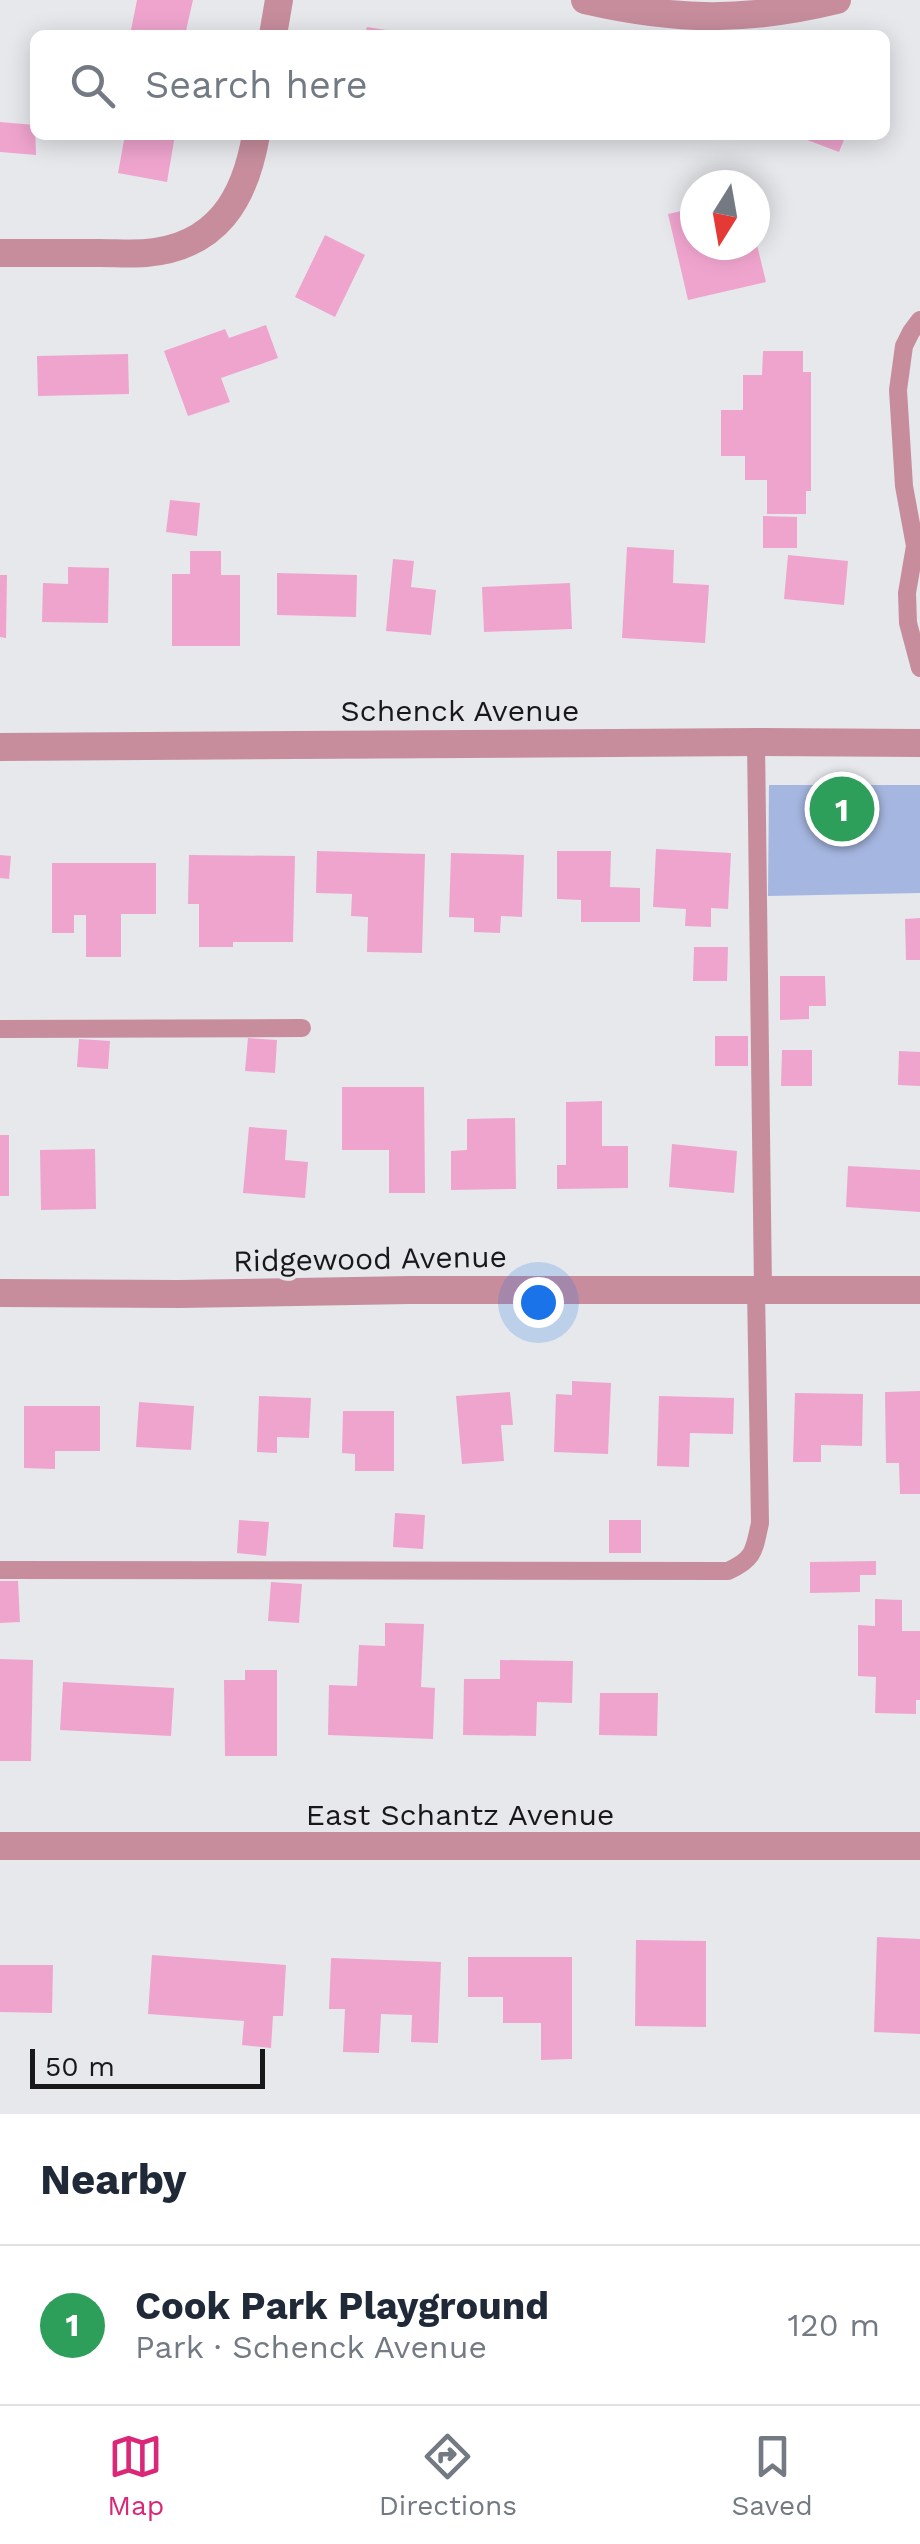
<!DOCTYPE html>
<meta charset="utf-8">
<style>
:root{--surface:#fff;--page:#f6f6f7;--text:#1f2937;--muted:#747a83;--line:#e0e1e3;--accent:#db2777}
body{margin:0;font-family:"Work Sans",sans-serif;background:var(--page);color:var(--text)}
.compass{position:absolute;left:680px;top:170px;width:90px;height:90px;border-radius:50%;background:var(--surface);box-shadow:0 5px 25px #0003;rotate:191deg}
.scale{position:absolute;left:30px;bottom:25px;width:235px;box-sizing:border-box;padding-left:10px;border:5px solid #18181a;border-top:0;font-size:28px;line-height:35px;white-space:nowrap;color:#18181a;-webkit-text-stroke:8px #e6e8ec;paint-order:stroke}
.you{position:absolute;left:538px;top:1302px;width:35px;height:35px;margin:-25px;border:8px solid #fff;border-radius:50%;background:#1a73e8;box-shadow:0 0 0 15px #1a73e833}
.badge{display:grid;place-items:center;width:65px;height:65px;border-radius:50%;background:var(--accent);color:#fff;font-size:32px;font-weight:700}
.pin{position:absolute;translate:-50% -50%;border:5px solid #fff;box-shadow:0 2px 10px #0006}
.list{margin:0;padding:0;list-style:none}
h2{display:flex;justify-content:space-between;align-items:center;height:130px;margin:0;padding:0 40px;font-size:42px}
h2 small{font-size:32px;font-weight:400;color:var(--muted)}
.list li{display:grid;grid-template-columns:65px 1fr auto;gap:30px;align-items:center;box-sizing:border-box;height:160px;padding:0 40px;border-top:2px solid var(--line)}
.list b{display:block;font-size:38px;white-space:nowrap}
.list p{margin:0;font-size:32px;white-space:nowrap;color:var(--muted)}
.list em{font-size:32px;font-style:normal;color:var(--muted)}
.icon{flex:none;width:55px;height:55px;fill:none;stroke:currentColor;stroke-width:2;stroke-linecap:round;stroke-linejoin:round}
.map{position:relative;flex:none;width:920px;height:2114px;overflow:hidden}
.search{position:absolute;background:var(--surface);box-shadow:0 5px 25px #0003;left:30px;right:30px;top:30px;height:110px;display:flex;align-items:center;gap:25px;box-sizing:border-box;padding:0 35px;border-radius:15px;color:var(--muted);font-size:38px}
.sheet{height:290px;background:var(--surface)}
nav{display:flex;justify-content:space-around;align-items:center;box-sizing:border-box;height:140px;border-top:2px solid var(--line);background:var(--surface);font-size:28px;color:var(--muted)}
nav a{display:grid;justify-items:center;gap:5px}
nav .on{color:var(--accent)}
.map>svg:first-child{display:block}
.green{fill:#a5b6e0}
.building{fill:#efa4ce}
.lines{fill:none;stroke-linecap:round;stroke-linejoin:round}
.service{stroke:#c78d9d;stroke-width:18}
.minor{stroke:#c78d9d;stroke-width:28}
.labels{text-anchor:middle;stroke-width:8;stroke-linejoin:round;paint-order:stroke}
.street-label{font-size:30px;fill:#18181a;stroke:#e6e8ec}
</style>
<div class="map">
<svg width="920" height="2114" viewBox="0 0 920 2114">
<rect width="100%" height="100%" fill="#e6e8ec"/>
<path class="green" d="M769 785H920V893L768 896Z"/>
<path class="building" d="M137 0H193L185 35H130Z
M367 27 405 33V35H365Z
M0 122 35 125 36 155 0 152Z
M125 135H175L167 182 118 173Z
M794 135H846L839 152Z
M695 208V245H721L722 252 757 245 766 282 688 300 668 214Z
M325 235 365 255 335 317 295 297Z
M266 325 278 358 221 378 230 402 188 416 164 351 225 329 229 338Z
M763 351H803V372H811V491H806V514H767V480H745V456H721V410H743V375H762Z
M128 354 129 394 38 396 37 356Z
M170 500 200 503 197 536 166 532Z
M763 516 797 517V548H763Z
M627 547 674 550 673 583 709 585 705 643 622 638Z
M190 551H221V575H240V646H172V574H190Z
M788 555 848 561 844 605 784 599Z
M393 559 414 561 411 587 436 590 431 635 386 631Z
M68 567 109 568 108 623 42 622 43 583 68 584Z
M277 573 357 575 356 617 277 615Z
M0 575H7L6 638 0 637Z
M570 583 572 629 484 632 482 587Z
M656 849 731 853 728 909 711 908V927L685 926 686 909 653 907Z
M317 851 425 854 422 953 367 952 368 917 351 916 352 894 316 893Z
M557 851H611L610 887 640 888V922H581V900L557 899Z
M451 853 524 855 522 917 501 916 500 933 474 932V918L449 917Z
M0 855 11 856 9 879 0 878Z
M189 855 295 856 293 942H233V947H199V904H188Z
M52 863H156V914H121V957H86V915H74V933H52Z
M920 918V960H906L905 919Z
M694 947H728L727 981H693Z
M780 976H825L826 1006H809V1019L780 1020Z
M715 1036H748V1066H715Z
M248 1038 277 1040 275 1073 245 1071Z
M79 1039 110 1041 108 1069 77 1067Z
M782 1050H812V1086H781Z
M899 1051 920 1052V1086L898 1085Z
M342 1087H424L425 1193H389V1150H342Z
M602 1101V1146H628V1188L557 1189V1165H566V1102Z
M515 1118 516 1189 451 1190V1151L467 1150V1119Z
M249 1127 287 1130 285 1160 308 1162 305 1198 243 1193Z
M0 1135H9V1196H0Z
M672 1144 737 1151 734 1193 669 1187Z
M95 1149 96 1209 41 1210 40 1150Z
M848 1166 920 1170V1212L846 1207Z
M572 1381 611 1383 608 1454 554 1452 556 1394 572 1395Z
M920 1391V1494H900L899 1463H886L885 1392Z
M510 1392 513 1425H501L504 1461 462 1464 456 1396Z
M795 1393 863 1394 862 1446 821 1445V1462H793Z
M259 1396 311 1398 309 1438 277 1437V1453L257 1452Z
M659 1396 734 1398 733 1434 690 1433 689 1467 657 1466Z
M139 1402 194 1406 191 1450 136 1447Z
M24 1406H100V1451H55V1469L24 1468Z
M343 1411H394V1471H355V1454L342 1453Z
M395 1513 425 1515 423 1549 393 1547Z
M239 1520 269 1522 266 1556 237 1553Z
M609 1520H641V1553H609Z
M876 1561V1575H860V1592L810 1593V1562Z
M0 1581H18L20 1622 0 1623Z
M271 1582 302 1584 299 1623 268 1621Z
M875 1599 902 1600V1631H920V1700H916V1714L875 1713 876 1677 858 1676V1625L875 1626Z
M385 1623 424 1624 421 1687 435 1688 433 1739 328 1735 329 1685 357 1686 359 1645 385 1646Z
M0 1659 33 1660 31 1761H0Z
M500 1660 573 1661 572 1703 537 1702 536 1736 463 1735 464 1679H500Z
M245 1670H277V1756H225L224 1680H245Z
M63 1682 174 1688 171 1736 60 1730Z
M600 1693H658L657 1736 599 1735Z
M877 1937 920 1939V2034L874 2032Z
M636 1940 706 1941V2027L635 2026Z
M152 1955 286 1965 283 2016H273L271 2048 242 2045 244 2021 148 2014Z
M468 1957H572V2059L541 2060V2023H503V1997H468Z
M331 1958 441 1962 438 2043 411 2042 412 2015 381 2014 379 2053 343 2052 345 2009H329Z
M0 1965H53L52 2013 0 2012Z"/>
<g class="lines">
<path class="service" d="M920 320 911 332 904 346 898 390 904 486 915 546 907 593 908 623 920 668
M756 742 763 1289
M0 1029 302 1028
M0 1570 728 1571C755 1559 754 1550 760 1523L756 1289"/>
<path class="minor" d="M585 0C676 21 747 22 837 0
M273 35 279 0
M0 253C33 253 67 253 100 253 115 253 131 254 146 253 217 247 245 199 256 135
M0 747 756 742 920 743
M0 1293 179 1294 410 1290H920
M0 1846H920"/>
</g>
<g class="labels">
<g class="street-label">
<text x="460" y="721">Schenck Avenue</text>
<text transform="translate(370 1259) rotate(-1)" y="10">Ridgewood Avenue</text>
<text x="460" y="1825">East Schantz Avenue</text>
</g>
</g>
</svg>
<svg class="compass" viewBox="-18 -18 36 36"><path d="M0-13l5 13h-10z" fill="#e53935"/><path d="M0 13l5-13h-10z" fill="#747a83"/></svg>
<div class="scale">50 m</div>
<div class="you"></div>
<div class="pin badge" style="left:842px;top:809px;background:#2e9e5b">1</div>
<div class="search"><svg class="icon" aria-label="search" viewBox="0 0 24 24"><circle cx="10" cy="10" r="6"/><path d="M15 15l6 6"/></svg>Search here</div>
</div>
<section class="sheet">
<h2>Nearby<small></small></h2>
<ul class="list">
<li><span class="badge" style="background:#2e9e5b">1</span><div><b>Cook Park Playground</b><p>Park · Schenck Avenue</p></div><em>120 m</em></li>
</ul>
</section>
<nav>
<a class="on"><svg class="icon" aria-label="map" viewBox="0 0 24 24"><path d="M3 6l6-2 6 2 6-2v14l-6 2-6-2-6 2zM9 4v14M15 6v14"/></svg>Map</a>
<a><svg class="icon" aria-label="directions" viewBox="0 0 24 24"><path d="M12 3l9 9-9 9-9-9zM9 14v-3h6M13 9l2 2-2 2"/></svg>Directions</a>
<a><svg class="icon" aria-label="saved" viewBox="0 0 24 24"><path d="M7 4h10v16l-5-4-5 4z"/></svg>Saved</a>
</nav>
